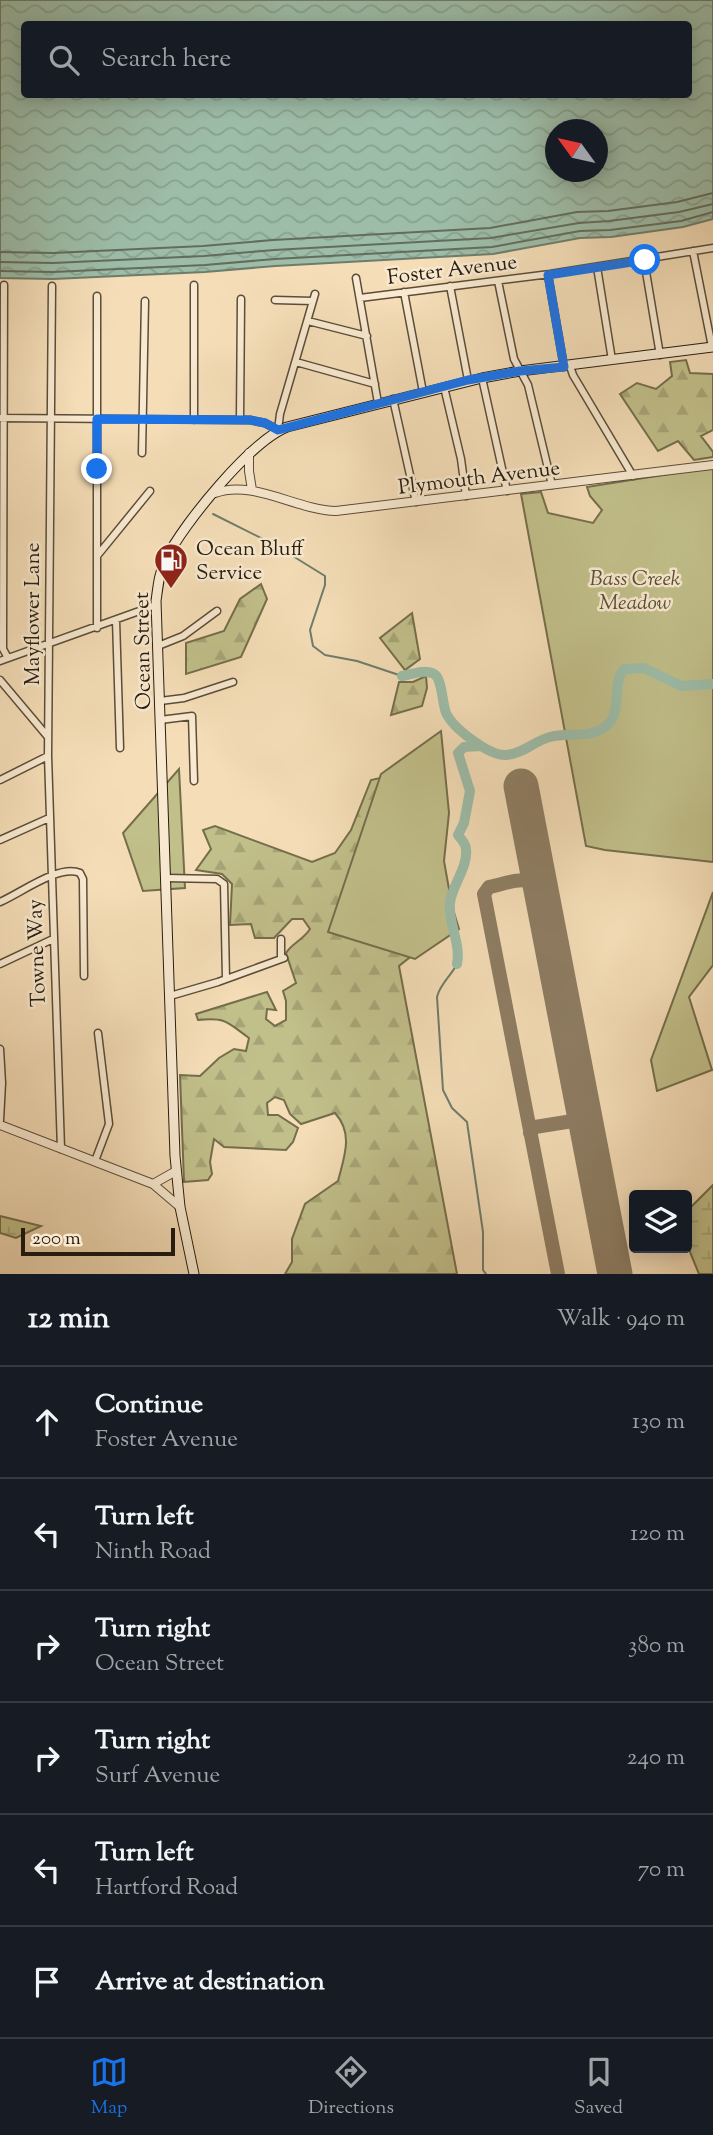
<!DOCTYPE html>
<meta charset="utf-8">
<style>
:root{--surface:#171b24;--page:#242831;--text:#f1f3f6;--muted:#9ea1a6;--line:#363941;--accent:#1a73e8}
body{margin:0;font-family:"Sorts Mill Goudy",serif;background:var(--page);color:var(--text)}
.controls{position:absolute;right:21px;bottom:21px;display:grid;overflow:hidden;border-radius:7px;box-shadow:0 4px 18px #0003}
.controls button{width:63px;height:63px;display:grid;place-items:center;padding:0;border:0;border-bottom:2px solid var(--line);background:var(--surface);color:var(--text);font:35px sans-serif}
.compass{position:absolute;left:545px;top:119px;width:63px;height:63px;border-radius:50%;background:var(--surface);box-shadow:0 4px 18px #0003;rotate:303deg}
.scale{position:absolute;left:21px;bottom:18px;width:154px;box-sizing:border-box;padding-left:7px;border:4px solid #281d0f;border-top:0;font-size:19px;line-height:24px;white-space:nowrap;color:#281d0f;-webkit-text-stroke:5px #f8e9d0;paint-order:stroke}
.stop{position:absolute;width:21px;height:21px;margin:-16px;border:5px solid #1a73e8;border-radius:50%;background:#fff}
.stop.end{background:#1a73e8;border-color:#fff;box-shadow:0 2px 7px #0008}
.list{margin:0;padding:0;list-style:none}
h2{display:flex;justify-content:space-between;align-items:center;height:91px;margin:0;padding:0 28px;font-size:30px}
h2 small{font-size:23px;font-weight:400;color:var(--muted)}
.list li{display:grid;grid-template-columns:46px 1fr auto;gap:21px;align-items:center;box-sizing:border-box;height:112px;padding:0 28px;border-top:2px solid var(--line)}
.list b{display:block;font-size:26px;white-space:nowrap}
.list p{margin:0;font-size:23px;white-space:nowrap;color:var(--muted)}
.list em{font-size:23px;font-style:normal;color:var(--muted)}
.icon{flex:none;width:38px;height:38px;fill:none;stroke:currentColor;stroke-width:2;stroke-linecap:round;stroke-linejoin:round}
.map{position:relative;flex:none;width:713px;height:1274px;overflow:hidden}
.search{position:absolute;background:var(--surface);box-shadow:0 4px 18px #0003;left:21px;right:21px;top:21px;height:77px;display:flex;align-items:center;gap:18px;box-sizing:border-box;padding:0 24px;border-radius:7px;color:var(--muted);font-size:26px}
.sheet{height:763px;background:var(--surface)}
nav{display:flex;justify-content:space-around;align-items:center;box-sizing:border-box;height:98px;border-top:2px solid var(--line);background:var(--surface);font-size:19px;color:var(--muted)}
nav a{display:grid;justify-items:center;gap:4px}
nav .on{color:var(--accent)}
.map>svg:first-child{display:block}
.forest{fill:url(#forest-firs);stroke:#746e4c;stroke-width:2}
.wetland{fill:url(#wetland-marsh);stroke:#746e4c;stroke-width:2}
.park{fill:#c1bf8a;stroke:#746e4c;stroke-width:2}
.water{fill:url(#water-waves);stroke:#6e7d6b;stroke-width:2;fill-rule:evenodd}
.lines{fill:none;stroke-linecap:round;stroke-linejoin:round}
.shore{stroke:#626d5c;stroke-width:2}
.stream{stroke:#6e7d6b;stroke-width:2}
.river{stroke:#9dbda9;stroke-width:10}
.taxiway{stroke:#8e7d63;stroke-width:14}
.runway{stroke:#8e7d63;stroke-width:35}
.minor-casing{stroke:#5b4d39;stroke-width:9}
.tertiary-casing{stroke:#5b4d39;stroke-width:10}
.secondary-casing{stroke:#281d0f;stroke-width:11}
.minor{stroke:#f8e9d0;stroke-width:6}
.tertiary{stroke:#f8e9d0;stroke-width:8}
.secondary{stroke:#f8e9d0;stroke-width:9}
.route{stroke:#1a73e8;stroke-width:9}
.labels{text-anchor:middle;stroke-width:5;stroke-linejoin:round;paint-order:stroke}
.street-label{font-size:21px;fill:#281d0f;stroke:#f8e9d0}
.poi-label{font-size:21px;fill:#281d0f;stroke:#f8e9d0;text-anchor:start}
.park-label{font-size:21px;font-style:italic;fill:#564e34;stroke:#f8e9d0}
</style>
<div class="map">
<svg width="713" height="1274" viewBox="0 0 713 1274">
<defs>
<pattern id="forest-firs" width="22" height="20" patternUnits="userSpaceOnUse" patternTransform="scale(1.75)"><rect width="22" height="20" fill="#c1bf8a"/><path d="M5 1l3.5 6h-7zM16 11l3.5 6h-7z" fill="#a6a476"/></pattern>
<pattern id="wetland-marsh" width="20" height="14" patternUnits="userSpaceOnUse" patternTransform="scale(1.75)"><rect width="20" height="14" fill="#c1bf8a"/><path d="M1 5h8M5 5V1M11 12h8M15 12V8" fill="none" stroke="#a6a476"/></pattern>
<pattern id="water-waves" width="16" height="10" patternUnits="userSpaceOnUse" patternTransform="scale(1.75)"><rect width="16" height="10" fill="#9dbda9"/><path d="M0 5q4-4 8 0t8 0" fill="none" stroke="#87a290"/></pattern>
</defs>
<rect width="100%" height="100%" fill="#f4ddb7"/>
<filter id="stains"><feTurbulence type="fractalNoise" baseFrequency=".00286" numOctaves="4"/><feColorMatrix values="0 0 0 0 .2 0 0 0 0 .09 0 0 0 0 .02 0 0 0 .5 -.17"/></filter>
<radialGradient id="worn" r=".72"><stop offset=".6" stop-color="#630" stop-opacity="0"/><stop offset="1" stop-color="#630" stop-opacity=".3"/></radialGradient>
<path class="forest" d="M686 360 690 373 713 374V430L701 436 713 452V457L694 460 678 441 658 451 620 394 637 383 656 389 672 376 670 362Z
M261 584 267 599 241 657 186 674V643L224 631 240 599Z
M412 613 420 659 405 670 380 638Z
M426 676 427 688 422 706 391 715 399 682H413Z
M407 772 438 935 399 966 457 1274H285L292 1262V1239L305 1204 338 1181C344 1157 354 1134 335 1113L301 1124 290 1114 284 1100 275 1097 267 1103 268 1115H278L298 1128 293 1142 286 1150 224 1147 214 1139 210 1162 212 1174 208 1180 184 1182 180 1075 200 1076 219 1058 234 1049 246 1051 249 1038C227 1022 226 1017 198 1020L196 1014 267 992 276 1010 267 1009 266 1019 275 1026 286 1020V1001L283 991 296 983 286 953C292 943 302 941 310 929L303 919H292L274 938H255L251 924 230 925 232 884 222 874 196 870 211 849 203 830 215 826 312 862 335 853 351 830 371 780Z"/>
<path class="wetland" d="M713 1185V1274H699L690 1252 687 1211Z
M0 1216 41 1226 16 1238 0 1233Z"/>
<path class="park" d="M713 467V862L605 850 586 846 521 494 541 492 548 513 593 523 602 510 590 496 587 487Z
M441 731 449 813 444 861 452 906 459 929 415 959 328 932 381 774Z
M179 769 185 888 143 891 123 833Z
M713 892V965L689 997 712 1070 657 1091 651 1060Z"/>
<path class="water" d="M0 0H713V219L683 227 611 237 580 238 493 254 275 266 205 272 53 279 0 278ZM24 24H688V94H24ZM556 130H598V172H556Z"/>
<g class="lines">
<path class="shore" d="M0 252 53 253 203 246 273 240 490 228 577 212 608 211 677 202 713 193
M0 262 53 263 204 256 274 250 491 238 579 223 609 221 679 212 713 204
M0 271 53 272 205 265 275 259 492 247 580 231 610 230 681 221 713 212"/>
<path class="stream" d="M213 514 275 545 325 576V585L310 630 313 646 325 655 357 661 402 676
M457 964C451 976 440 984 437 997L443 1090 452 1108 467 1122 483 1232V1270L486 1274"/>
<path class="river" d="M402 676C412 674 425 669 434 674 442 678 442 702 446 713 453 728 489 756 506 755 523 754 534 741 550 737 569 732 597 740 611 721 621 706 612 684 624 669L644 668 681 686 713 684
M457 964C461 942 448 924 450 903 452 885 468 868 466 849 466 844 461 839 458 835L464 823 470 791 458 753 464 747 480 746"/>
<path class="taxiway" d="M540 888C529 873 505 884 489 887L484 894 558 1274
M572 1061 581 1108 579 1115 574 1119
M530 1133 535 1127 579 1120 585 1127 594 1174"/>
<path class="runway" d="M521 786 615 1274"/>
<g class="minor-casing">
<path id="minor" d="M693 251 712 347
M644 260 660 355
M597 267 612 360
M548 275 564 367
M356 278 378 403
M498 281 514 359 528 385 552 485
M4 285 3 633V649L8 658
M450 286 468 380
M404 292 423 392
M360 298 550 274 713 248
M275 300 313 301
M308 321 367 336
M296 362 375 384
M570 366 573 375 633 476
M482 378 507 491
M444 387 461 459 466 496
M393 399 416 502
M0 418 250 420 265 423 278 430 280 414 315 294
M194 420V285
M240 420 241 299
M142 453 145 301
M97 556 150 491
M116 620 120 748
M97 628V296
M158 646 183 636 217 611
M0 661 156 605
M0 680 48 737
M160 701 184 698 233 682
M192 716 194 781
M160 720 192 716
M48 756 61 1149
M0 780 48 756 52 286
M0 840 49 818
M166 878 217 879 224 884 226 979
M0 902C21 893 59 864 80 873L83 879 84 976
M281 939V959
M0 964 53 939
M170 996 218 982 284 958
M0 1049 2 1083 0 1120
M95 1161 109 1124 98 1033"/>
</g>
<g class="tertiary-casing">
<path id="tertiary" d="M249 453V471L252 490
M215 493C253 479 296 510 336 511L713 465
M0 1125 153 1184 176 1171
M153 1184 180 1207"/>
</g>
<g class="secondary-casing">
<path id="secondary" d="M194 1274 180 1207 175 1156 156 601C158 587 159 572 166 559 183 524 251 441 287 427L482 378 520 371 713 347"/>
</g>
<use href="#minor" class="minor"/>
<use href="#tertiary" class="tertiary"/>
<use href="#secondary" class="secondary"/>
</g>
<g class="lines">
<path class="route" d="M97 469V419L250 420 265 423 278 430 468 380 520 371 564 367 548 275 645 260"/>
</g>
<defs>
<g id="fuel-pin" transform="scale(1.75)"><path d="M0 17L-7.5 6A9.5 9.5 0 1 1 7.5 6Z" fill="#8f2418" stroke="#f8e9d0"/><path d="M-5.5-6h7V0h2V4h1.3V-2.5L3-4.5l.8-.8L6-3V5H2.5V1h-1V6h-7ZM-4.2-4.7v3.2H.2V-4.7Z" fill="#fff"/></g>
</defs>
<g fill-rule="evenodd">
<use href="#fuel-pin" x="171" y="560"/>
</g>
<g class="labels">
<g class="street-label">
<text transform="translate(452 269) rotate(-7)" y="7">Foster Avenue</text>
<text transform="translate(479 477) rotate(-7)" y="7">Plymouth Avenue</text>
<text transform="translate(32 614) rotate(-90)" y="7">Mayflower Lane</text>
<text transform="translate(142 651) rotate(-91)" y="7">Ocean Street</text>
<text transform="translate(36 953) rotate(-92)" y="7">Towne Way</text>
</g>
<g class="poi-label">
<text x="196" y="555">Ocean Bluff<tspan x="196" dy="24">Service</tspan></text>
</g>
<g class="park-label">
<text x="635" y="585">Bass Creek<tspan x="635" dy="24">Meadow</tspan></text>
</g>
</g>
<rect width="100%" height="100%" filter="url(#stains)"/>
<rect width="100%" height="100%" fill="url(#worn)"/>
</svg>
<div class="controls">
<button><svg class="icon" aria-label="layers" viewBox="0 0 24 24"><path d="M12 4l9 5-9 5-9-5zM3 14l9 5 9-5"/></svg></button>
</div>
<svg class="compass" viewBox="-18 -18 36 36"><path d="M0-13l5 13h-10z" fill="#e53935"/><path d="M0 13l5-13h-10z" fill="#9ea1a6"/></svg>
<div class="scale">200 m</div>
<div class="stop" style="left:645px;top:260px"></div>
<div class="stop end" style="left:97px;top:469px"></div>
<div class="search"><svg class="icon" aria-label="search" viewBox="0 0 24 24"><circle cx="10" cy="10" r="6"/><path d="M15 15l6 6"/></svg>Search here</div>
</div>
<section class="sheet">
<h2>12 min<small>Walk · 940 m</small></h2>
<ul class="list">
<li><svg class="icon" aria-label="ahead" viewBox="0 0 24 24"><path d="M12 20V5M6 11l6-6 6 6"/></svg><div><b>Continue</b><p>Foster Avenue</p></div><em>130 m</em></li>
<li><svg class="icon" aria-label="left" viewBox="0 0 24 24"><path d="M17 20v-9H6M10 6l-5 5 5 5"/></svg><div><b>Turn left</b><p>Ninth Road</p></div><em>120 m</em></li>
<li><svg class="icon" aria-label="right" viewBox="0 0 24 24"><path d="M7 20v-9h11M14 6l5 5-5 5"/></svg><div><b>Turn right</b><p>Ocean Street</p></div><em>380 m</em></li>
<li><svg class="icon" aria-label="right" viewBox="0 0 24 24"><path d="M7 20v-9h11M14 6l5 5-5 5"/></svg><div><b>Turn right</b><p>Surf Avenue</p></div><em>240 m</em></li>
<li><svg class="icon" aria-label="left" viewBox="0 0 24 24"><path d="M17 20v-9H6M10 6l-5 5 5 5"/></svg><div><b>Turn left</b><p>Hartford Road</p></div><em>70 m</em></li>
<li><svg class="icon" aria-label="arrive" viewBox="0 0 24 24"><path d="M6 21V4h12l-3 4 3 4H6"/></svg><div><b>Arrive at destination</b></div></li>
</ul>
</section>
<nav>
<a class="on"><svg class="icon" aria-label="map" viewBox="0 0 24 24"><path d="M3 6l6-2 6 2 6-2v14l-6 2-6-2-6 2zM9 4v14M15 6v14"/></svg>Map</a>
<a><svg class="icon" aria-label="directions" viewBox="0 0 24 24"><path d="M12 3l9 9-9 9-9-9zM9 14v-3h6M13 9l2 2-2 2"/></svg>Directions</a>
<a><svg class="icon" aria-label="saved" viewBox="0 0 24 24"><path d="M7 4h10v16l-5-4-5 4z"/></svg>Saved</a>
</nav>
